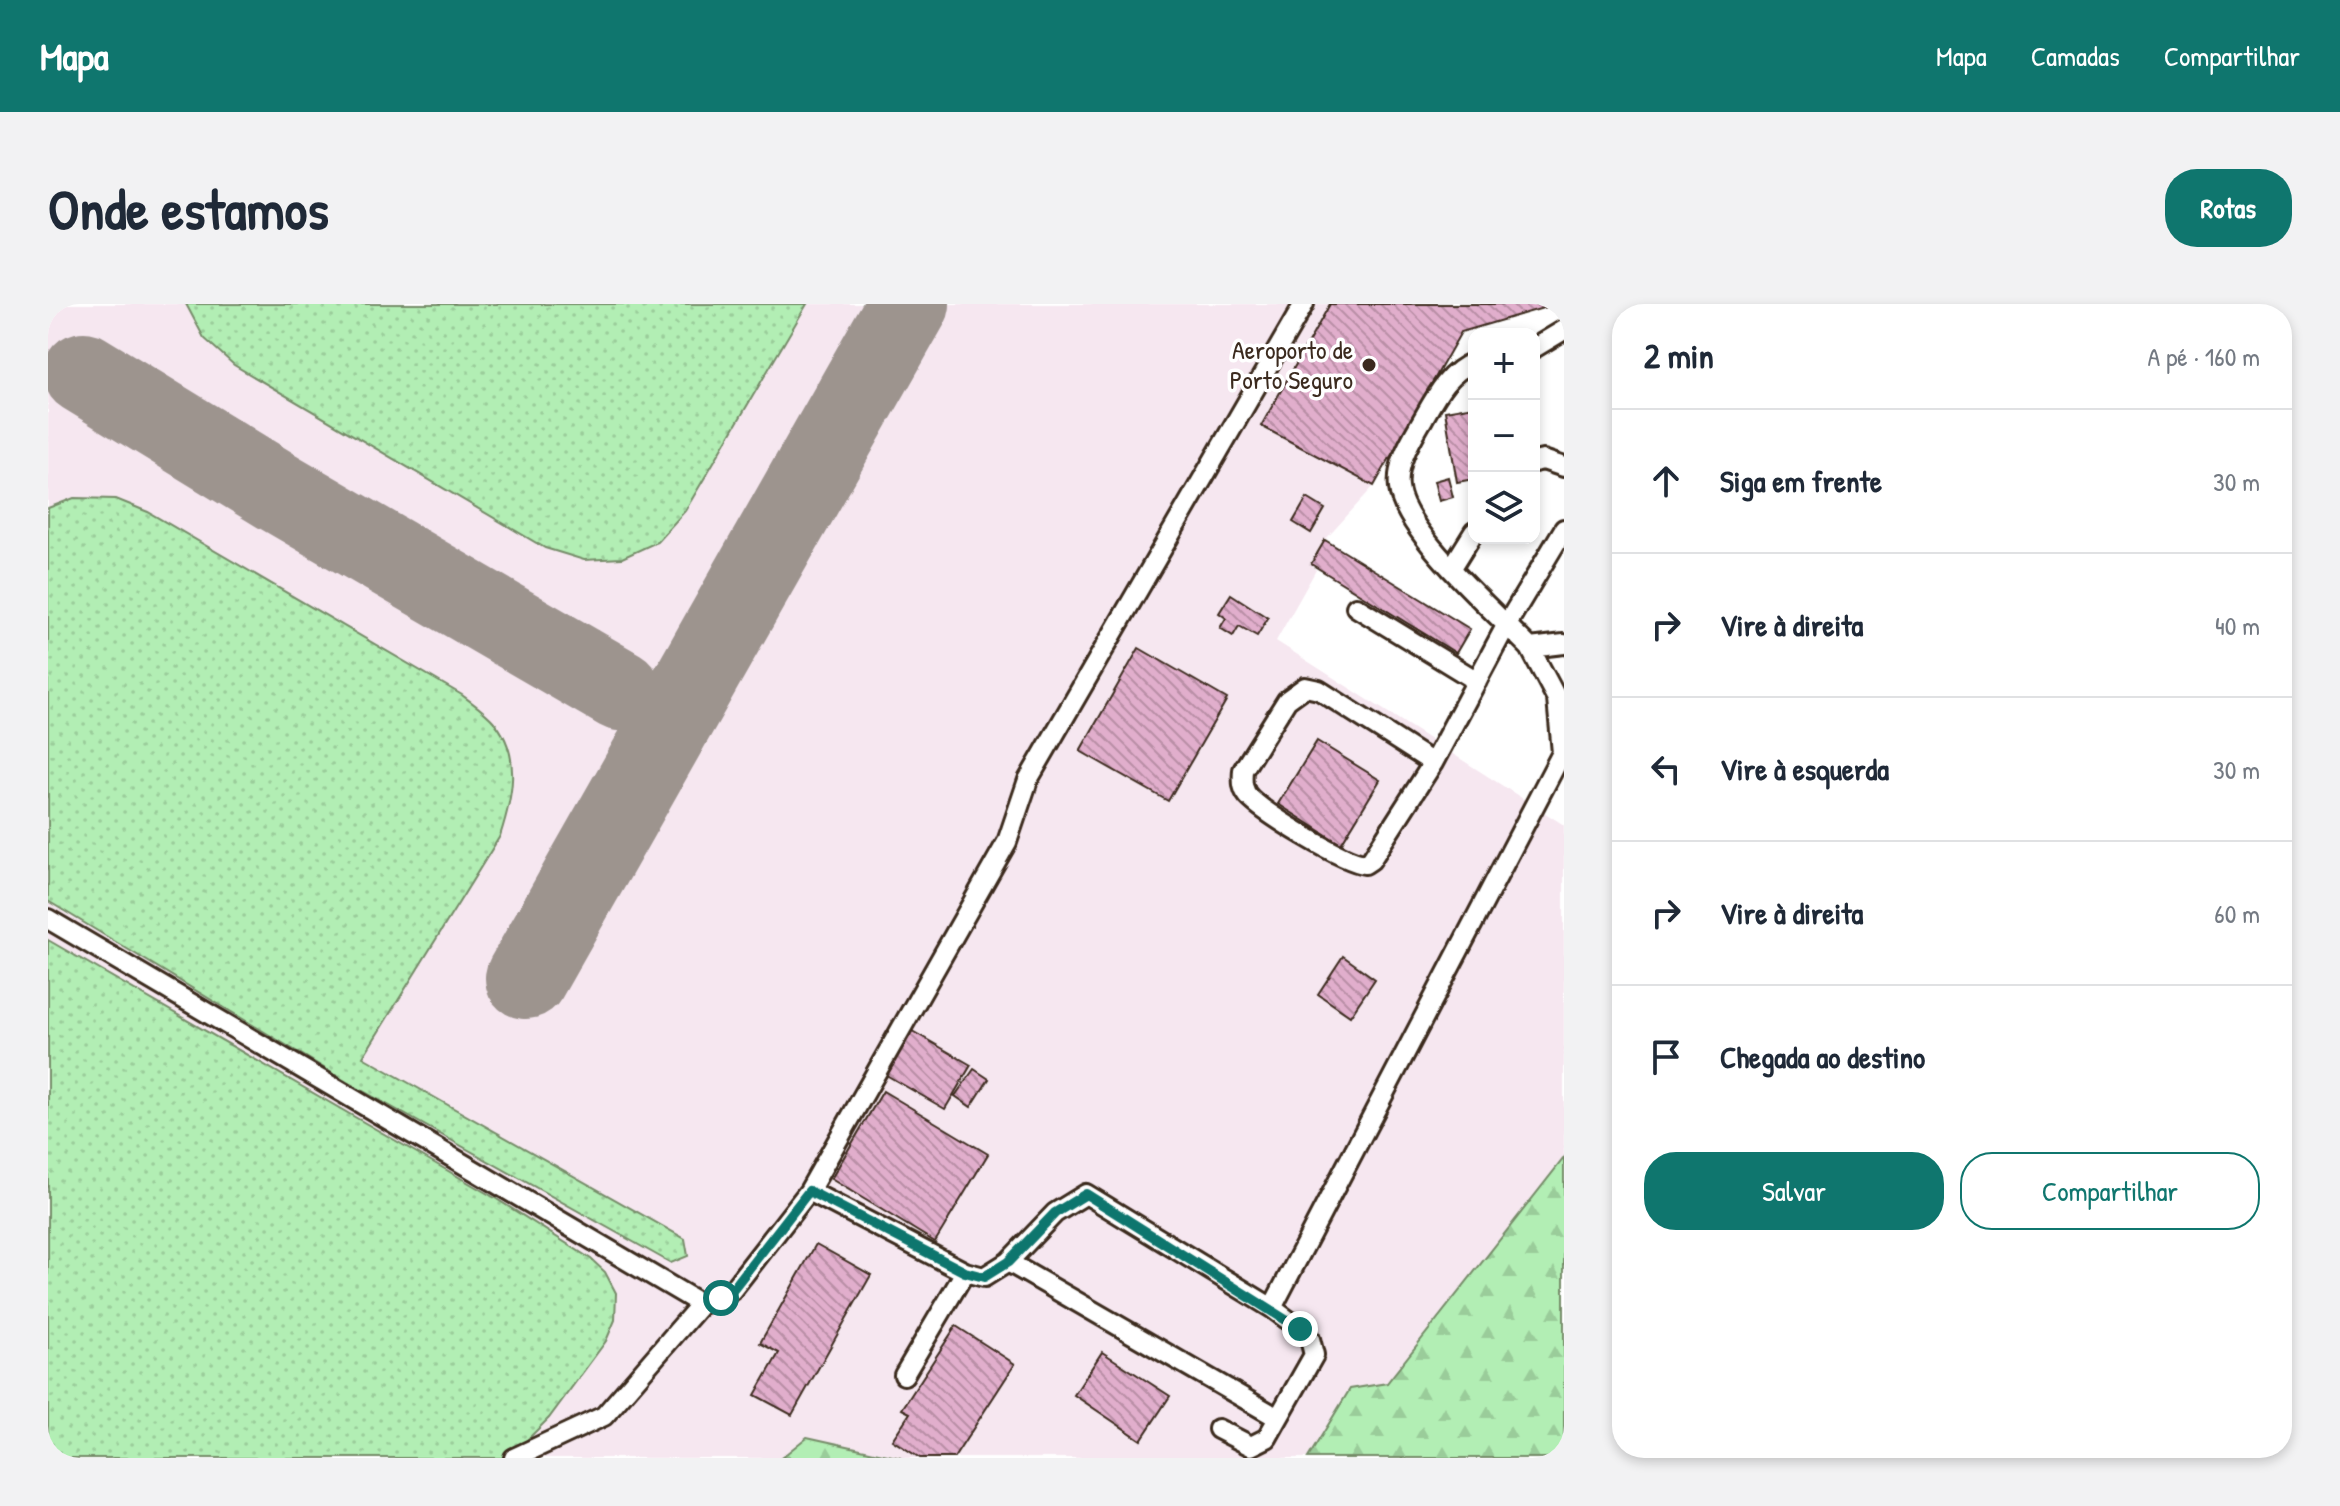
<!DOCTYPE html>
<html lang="pt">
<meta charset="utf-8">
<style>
:root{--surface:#fff;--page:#f2f2f3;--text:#1f2937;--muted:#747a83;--line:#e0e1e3;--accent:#0f766e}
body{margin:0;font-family:"Patrick Hand",sans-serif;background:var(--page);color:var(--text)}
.controls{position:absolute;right:24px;top:24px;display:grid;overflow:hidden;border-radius:16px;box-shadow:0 4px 12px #0003}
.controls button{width:72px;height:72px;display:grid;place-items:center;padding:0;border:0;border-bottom:2px solid var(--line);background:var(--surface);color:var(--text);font:40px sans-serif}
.stop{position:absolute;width:24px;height:24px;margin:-18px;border:6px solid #0f766e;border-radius:50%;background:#fff}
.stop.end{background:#0f766e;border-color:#fff;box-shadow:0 2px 8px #0008}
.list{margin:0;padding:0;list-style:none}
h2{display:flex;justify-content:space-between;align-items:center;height:104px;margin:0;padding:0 32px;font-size:34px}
h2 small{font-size:26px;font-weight:400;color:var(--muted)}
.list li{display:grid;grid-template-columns:52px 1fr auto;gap:24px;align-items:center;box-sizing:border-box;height:144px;padding:0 32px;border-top:2px solid var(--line)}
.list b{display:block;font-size:30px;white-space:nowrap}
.list em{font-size:26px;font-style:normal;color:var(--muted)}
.actions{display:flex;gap:16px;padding:24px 32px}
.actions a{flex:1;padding:18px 0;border:2px solid var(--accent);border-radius:32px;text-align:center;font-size:28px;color:var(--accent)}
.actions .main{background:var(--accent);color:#fff}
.icon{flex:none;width:44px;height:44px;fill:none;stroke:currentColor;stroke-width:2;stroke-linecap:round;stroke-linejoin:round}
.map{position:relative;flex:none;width:1516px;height:1154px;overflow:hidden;border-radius:32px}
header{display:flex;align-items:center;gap:48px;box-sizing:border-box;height:112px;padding:0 40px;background:var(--accent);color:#fff}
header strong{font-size:38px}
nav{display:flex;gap:44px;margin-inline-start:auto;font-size:28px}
.intro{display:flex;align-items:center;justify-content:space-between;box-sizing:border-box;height:192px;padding:0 48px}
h1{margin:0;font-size:56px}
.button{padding:20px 36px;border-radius:32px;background:var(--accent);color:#fff;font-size:28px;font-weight:700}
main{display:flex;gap:48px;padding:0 48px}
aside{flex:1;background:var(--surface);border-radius:32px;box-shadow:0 4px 12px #0003}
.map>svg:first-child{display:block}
.built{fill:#f6e7f0}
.green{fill:url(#green-dots);stroke:#768c69;stroke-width:2}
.forest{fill:url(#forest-firs);stroke:#768c69;stroke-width:2}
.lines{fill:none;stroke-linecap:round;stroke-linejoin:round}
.taxiway{stroke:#9d948e;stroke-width:82}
.building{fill:url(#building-back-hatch);stroke:#3b2a1e;stroke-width:2}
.lane-casing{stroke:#3b2a1e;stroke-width:24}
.lane{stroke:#fff;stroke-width:18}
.route{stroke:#0f766e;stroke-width:10}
.poi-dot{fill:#3b2a1e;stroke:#fff;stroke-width:3}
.labels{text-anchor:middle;stroke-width:7;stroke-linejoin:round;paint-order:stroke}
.poi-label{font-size:26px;fill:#3b2a1e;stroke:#fff;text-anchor:end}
</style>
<header>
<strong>Mapa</strong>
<nav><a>Mapa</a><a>Camadas</a><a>Compartilhar</a></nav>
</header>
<div class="intro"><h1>Onde estamos</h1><a class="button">Rotas</a></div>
<main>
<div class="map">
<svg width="1516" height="1154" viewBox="0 0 1516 1154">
<defs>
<pattern id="green-dots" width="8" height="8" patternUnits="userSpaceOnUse" patternTransform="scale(2)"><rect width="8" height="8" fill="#b2eeb4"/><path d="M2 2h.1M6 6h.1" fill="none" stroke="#9acc9a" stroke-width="1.8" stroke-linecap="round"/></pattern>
<pattern id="forest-firs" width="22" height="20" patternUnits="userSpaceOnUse" patternTransform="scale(2)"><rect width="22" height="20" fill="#b2eeb4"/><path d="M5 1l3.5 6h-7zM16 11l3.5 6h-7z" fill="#9acc9a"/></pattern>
<pattern id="building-back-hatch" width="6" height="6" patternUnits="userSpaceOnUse" patternTransform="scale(2)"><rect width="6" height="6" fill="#e1aecc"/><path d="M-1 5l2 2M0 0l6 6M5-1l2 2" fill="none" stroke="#b88ea5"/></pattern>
</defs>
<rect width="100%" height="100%" fill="#fff"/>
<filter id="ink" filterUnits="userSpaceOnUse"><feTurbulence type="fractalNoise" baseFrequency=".0125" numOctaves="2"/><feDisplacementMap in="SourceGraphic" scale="16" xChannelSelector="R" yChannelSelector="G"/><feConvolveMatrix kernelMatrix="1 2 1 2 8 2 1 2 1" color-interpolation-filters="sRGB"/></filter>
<g filter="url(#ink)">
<path class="built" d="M0 0H1509L1413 28 1326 182 1277 236 1263 260 1268 266 1228 337 1516 521V854L1339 1079 1302 1086 1260 1154H853L759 1133 733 1154H0Z"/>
<path class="green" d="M138 0H759L637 207 609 238 574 254 536 256 497 244 186 61 156 34Z
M26 194 68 195 100 208 414 391C424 399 438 408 447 419 474 452 464 495 452 532L315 753 637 935 640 952 623 959 299 778 0 597V204Z
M0 636 447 894 543 955 557 968 568 989 567 1016 558 1037 501 1114 469 1146 478 1154H0Z"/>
<path class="forest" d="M1516 854V1154H1260L1302 1085 1339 1079Z
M759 1133 853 1154H733Z"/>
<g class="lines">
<path class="taxiway" d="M36 69 229 187 572 386
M478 674 861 0"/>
</g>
<path class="building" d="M1282 0H1509L1413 28 1326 182 1213 122Z
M1426 102V175L1409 178 1397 107Z
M1400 173 1405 193 1391 197 1386 177Z
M1259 194 1277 205 1263 229 1245 218Z
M1277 236 1422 325 1408 349 1263 260Z
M1183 290 1220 314 1209 332 1191 322 1185 332 1172 324 1178 314 1171 309Z
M1091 344 1179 395 1120 497 1032 447Z
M1269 437 1332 476 1293 540 1230 500Z
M1295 652 1327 675 1302 712 1270 690Z
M859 724 923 761 897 805 833 768Z
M926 765 941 775 923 803 907 792Z
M835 787 940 850 887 938 783 875Z
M768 940 823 971 744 1111 707 1091 731 1049 712 1039Z
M908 1022 967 1060 906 1154H872L844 1136 862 1109 854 1105Z
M1054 1048 1122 1092 1093 1136 1026 1091Z"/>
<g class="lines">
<g class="lane-casing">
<path id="lane" d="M1486 44 1516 26
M1426 58C1400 68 1388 92 1375 115 1363 136 1348 159 1351 184 1356 229 1449 310 1482 344L1516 340
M1486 158 1495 156 1516 163
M1403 265 1426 228
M1308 303 1429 377
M1482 344 1509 395 1514 449
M1385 459 1271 386 1257 383 1239 396 1195 466C1194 478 1194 487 1203 495 1220 511 1295 558 1317 560L1323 556 1385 459 1459 320 1516 225
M0 615 653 1000 673 994 684 986 761 887 917 968 936 973 960 958 1007 909 1038 890 1224 1004 1252 1025 1262 1035 1266 1051 1219 1134 1203 1142 1170 1125
M761 887 959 538 980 476 1256 0
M960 958 1230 1114
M1224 1004 1516 445
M856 1071 917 968
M466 1154 556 1112 653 1000"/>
</g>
<use href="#lane" class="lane"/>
</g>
</g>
<g class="lines" filter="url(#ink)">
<path class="route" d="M673 994 684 986 761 887 917 968 936 973 960 958 1007 909 1038 890 1252 1025"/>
</g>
<circle class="poi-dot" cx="1321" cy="61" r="8"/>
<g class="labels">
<g class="poi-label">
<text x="1305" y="55">Aeroporto de<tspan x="1305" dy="30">Porto Seguro</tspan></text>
</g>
</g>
</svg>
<div class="controls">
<button>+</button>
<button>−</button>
<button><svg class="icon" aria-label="layers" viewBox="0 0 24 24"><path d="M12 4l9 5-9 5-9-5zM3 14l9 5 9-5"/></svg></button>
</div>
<div class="stop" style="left:673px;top:994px"></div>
<div class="stop end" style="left:1252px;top:1025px"></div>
</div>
<aside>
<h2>2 min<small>A pé · 160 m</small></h2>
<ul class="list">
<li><svg class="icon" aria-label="ahead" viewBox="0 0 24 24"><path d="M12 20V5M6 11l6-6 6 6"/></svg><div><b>Siga em frente</b></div><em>30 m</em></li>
<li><svg class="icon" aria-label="right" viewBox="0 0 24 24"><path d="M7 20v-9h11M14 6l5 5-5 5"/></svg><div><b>Vire à direita</b></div><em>40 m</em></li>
<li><svg class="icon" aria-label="left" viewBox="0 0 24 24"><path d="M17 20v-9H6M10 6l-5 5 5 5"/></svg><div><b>Vire à esquerda</b></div><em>30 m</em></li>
<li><svg class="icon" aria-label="right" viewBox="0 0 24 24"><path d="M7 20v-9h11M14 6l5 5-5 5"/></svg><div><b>Vire à direita</b></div><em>60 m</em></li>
<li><svg class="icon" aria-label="arrive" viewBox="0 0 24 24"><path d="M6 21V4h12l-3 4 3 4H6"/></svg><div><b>Chegada ao destino</b></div></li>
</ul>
<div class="actions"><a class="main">Salvar</a><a>Compartilhar</a></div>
</aside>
</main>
